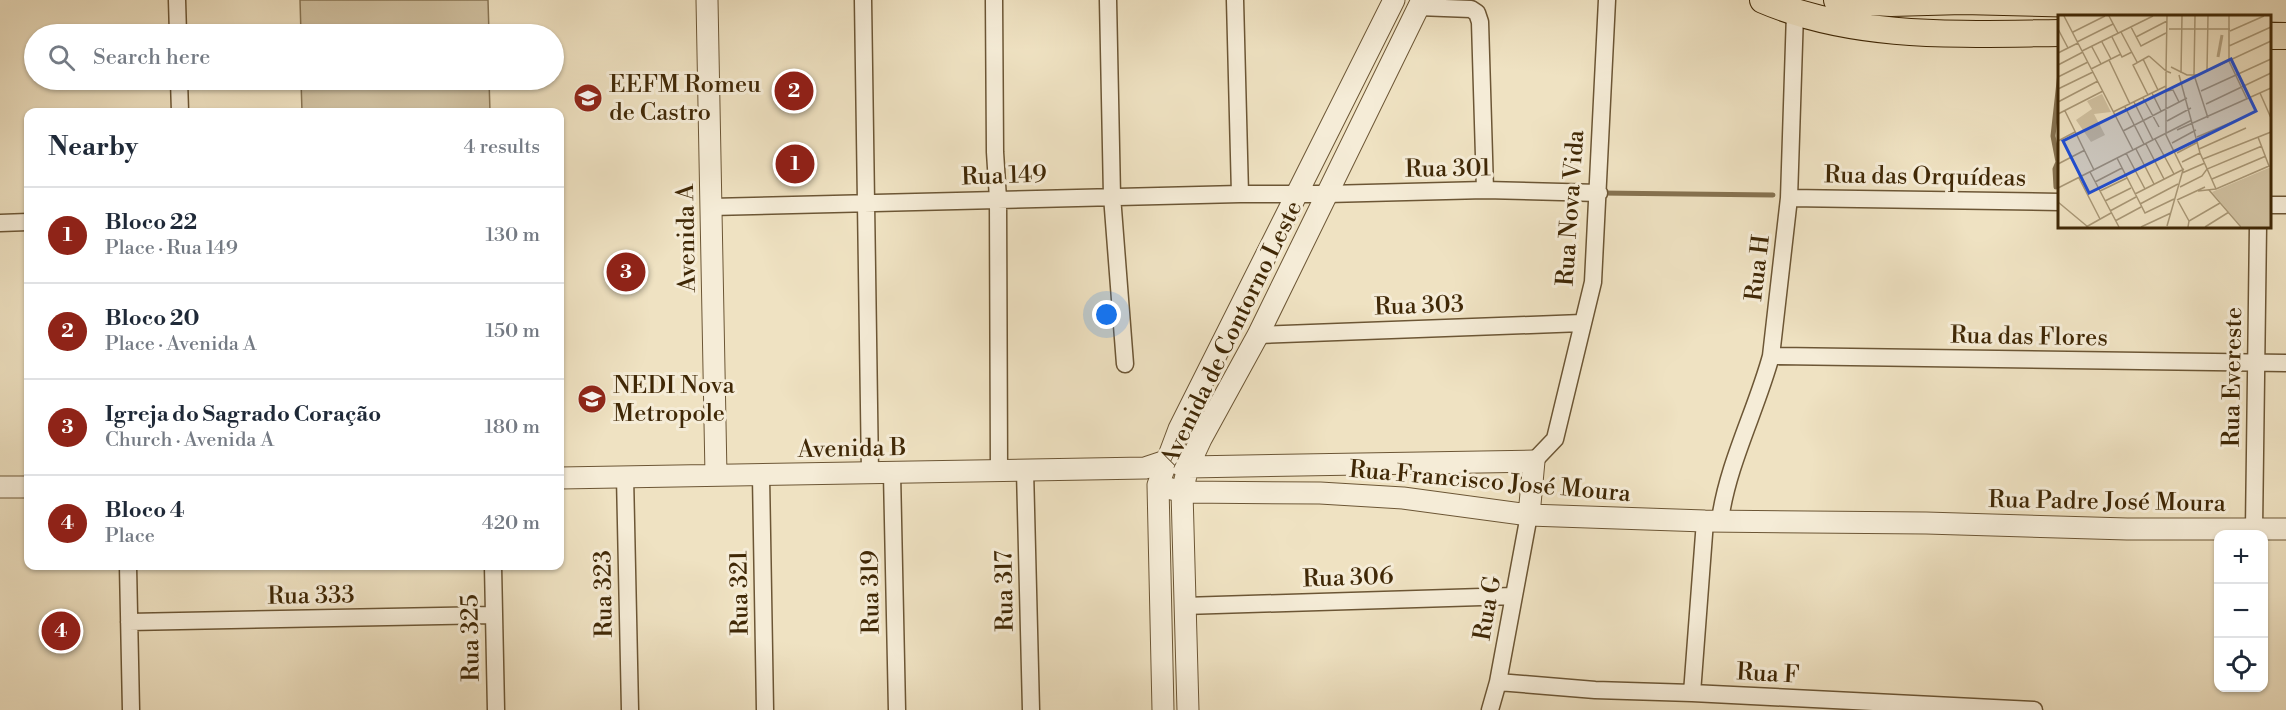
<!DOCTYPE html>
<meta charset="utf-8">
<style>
:root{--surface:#fff;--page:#f6f6f7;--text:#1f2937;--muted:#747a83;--line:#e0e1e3;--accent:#8f2418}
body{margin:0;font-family:"Libre Bodoni",serif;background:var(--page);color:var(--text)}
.controls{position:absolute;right:18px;bottom:18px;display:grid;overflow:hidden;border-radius:12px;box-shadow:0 2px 4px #0004}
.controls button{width:54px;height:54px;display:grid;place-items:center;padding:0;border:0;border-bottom:2px solid var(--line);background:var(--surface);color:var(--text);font:30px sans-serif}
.you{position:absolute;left:1107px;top:315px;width:21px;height:21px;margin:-15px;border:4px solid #fff;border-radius:50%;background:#1a73e8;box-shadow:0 0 0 9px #1a73e833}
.badge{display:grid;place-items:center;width:39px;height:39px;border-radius:50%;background:var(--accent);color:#fff;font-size:20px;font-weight:700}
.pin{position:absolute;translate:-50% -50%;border:3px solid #fff;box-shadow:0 2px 6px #0006}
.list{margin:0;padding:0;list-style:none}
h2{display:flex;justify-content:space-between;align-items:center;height:78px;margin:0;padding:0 24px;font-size:26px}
h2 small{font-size:20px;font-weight:400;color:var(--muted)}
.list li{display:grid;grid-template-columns:39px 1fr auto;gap:18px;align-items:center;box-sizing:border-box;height:96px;padding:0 24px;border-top:2px solid var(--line)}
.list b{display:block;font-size:22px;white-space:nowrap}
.list p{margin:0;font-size:20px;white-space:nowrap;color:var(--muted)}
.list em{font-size:20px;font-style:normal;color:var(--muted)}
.icon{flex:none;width:33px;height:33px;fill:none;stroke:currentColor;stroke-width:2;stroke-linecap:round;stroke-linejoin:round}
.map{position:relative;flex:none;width:2286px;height:710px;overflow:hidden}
.search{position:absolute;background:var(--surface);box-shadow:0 2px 4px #0004;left:24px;top:24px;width:540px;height:66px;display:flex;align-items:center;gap:15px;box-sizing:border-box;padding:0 21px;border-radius:33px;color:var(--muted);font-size:22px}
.panel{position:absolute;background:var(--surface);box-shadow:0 2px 4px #0004;left:24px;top:108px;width:540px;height:462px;border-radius:12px}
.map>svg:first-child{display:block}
.green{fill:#d1c2a2;stroke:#887554;stroke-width:1.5}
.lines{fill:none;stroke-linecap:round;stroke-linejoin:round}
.stream{stroke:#867250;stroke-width:5}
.minor-casing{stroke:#6c5635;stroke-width:19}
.tertiary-casing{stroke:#6c5635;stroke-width:23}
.primary-casing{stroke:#402806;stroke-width:28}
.minor{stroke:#f5ecd7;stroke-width:16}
.tertiary{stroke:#f5ecd7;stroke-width:21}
.primary{stroke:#efe2c2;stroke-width:26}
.labels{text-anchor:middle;stroke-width:6;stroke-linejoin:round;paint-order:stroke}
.poi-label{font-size:24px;fill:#402806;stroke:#f5ecd7;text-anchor:start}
.street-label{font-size:24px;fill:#402806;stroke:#f5ecd7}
.inset-river{fill:none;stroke:#b4a382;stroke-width:3}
.inset-road{fill:none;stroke:#a99877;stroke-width:1.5}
.view{fill:#1d4ed8;fill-opacity:0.15;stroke:#1d4ed8;stroke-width:3}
.inset-edge{fill:none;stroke:#402806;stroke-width:3}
</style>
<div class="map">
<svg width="2286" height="710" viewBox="0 0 2286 710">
<rect width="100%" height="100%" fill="#efe2c2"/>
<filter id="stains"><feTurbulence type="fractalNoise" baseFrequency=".00333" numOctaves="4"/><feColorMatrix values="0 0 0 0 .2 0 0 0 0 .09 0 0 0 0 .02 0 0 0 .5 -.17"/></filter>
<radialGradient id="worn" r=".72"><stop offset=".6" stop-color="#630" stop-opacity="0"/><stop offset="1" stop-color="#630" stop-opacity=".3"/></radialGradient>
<path class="green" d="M300 0H488L489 34H301Z
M301 80H489L490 112H302Z"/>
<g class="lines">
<path class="stream" d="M2056 187 2055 169 2058 162 2053 136 2060 73
M1600 193 1773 195"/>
<g class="minor-casing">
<path id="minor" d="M177 0 178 34
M863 0 870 473
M994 0 995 152 998 199 999 471
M1108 0 1112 196 1125 364
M1235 0 1240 194
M1418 7 1471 9 1477 13 1480 22 1485 190
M179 80 180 112
M1789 198 2060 202
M2270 205H2286
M711 207 1240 194H1327L1485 190 1599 193
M0 223 28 222
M1258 335 1582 323
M1771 356 2286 363
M1534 461 1555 439 1593 282 1607 0
M1025 470 1031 710
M892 473 897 710
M625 476 630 710
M761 476 765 710
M1720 520C1728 463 1756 411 1771 356L1789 198 1795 13
M2254 529 2258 226
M128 566 131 710
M493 566 496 710
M1184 606 1514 596
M129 622 494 615
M1498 682 1595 690 1692 693 2034 710
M1692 693 1705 521
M1490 710 1498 682 1529 515"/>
</g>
<g class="tertiary-casing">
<path id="tertiary" d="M707 0 716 475
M1178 464 1188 467 1534 461 1529 515
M560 478 1145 468 1166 461
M1158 485 1182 492 1320 493 1403 498 1529 515 1705 521 1926 523 2127 529H2286
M0 487H28
M1163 710 1158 485 1179 429 1394 0
M1188 710 1182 492 1188 467 1201 439 1258 335 1422 0"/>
</g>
<g class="primary-casing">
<path id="primary" d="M1763 0C1856 40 1961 34 2060 33
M1837 0 1891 3 1963 1 2286 9
M2270 36H2286"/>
</g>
<use href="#minor" class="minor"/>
<use href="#tertiary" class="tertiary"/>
<use href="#primary" class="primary"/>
</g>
<defs>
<g id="school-disc" transform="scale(1.5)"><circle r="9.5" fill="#8f2418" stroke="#f5ecd7"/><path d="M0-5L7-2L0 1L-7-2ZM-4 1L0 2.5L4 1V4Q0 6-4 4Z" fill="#fff"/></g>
</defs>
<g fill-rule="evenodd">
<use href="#school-disc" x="588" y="98"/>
<use href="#school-disc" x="592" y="399"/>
</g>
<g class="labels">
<g class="poi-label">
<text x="609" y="92">EEFM Romeu<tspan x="609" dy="28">de Castro</tspan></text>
<text x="613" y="393">NEDI Nova<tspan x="613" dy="28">Metropole</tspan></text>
</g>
<g class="street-label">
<text transform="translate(1448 168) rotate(-1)" y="8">Rua 301</text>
<text transform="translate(1004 175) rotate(-2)" y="8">Rua 149</text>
<text transform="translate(1925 176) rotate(1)" y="8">Rua das Orquídeas</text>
<text transform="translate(1570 208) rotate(-86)" y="8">Rua Nova Vida</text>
<text transform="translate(686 238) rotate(-91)" y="8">Avenida A</text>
<text transform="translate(1757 268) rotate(-83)" y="8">Rua H</text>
<text transform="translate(1419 305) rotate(-2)" y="8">Rua 303</text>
<text transform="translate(1231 333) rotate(-64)" y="8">Avenida de Contorno Leste</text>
<text transform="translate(2029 336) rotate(1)" y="8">Rua das Flores</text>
<text transform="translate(2232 377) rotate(-89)" y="8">Rua Evereste</text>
<text transform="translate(852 448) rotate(-1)" y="8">Avenida B</text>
<text transform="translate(1490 481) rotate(5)" y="8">Rua Francisco José Moura</text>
<text transform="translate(2107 501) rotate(1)" y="8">Rua Padre José Moura</text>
<text transform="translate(1348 577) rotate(-2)" y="8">Rua 306</text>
<text transform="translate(1004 591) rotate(-91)" y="8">Rua 317</text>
<text transform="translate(870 592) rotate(-91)" y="8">Rua 319</text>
<text transform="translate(739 593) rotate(-91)" y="8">Rua 321</text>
<text transform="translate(603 594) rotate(-91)" y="8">Rua 323</text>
<text transform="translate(311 595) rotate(-1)" y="8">Rua 333</text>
<text transform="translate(1487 608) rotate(-80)" y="8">Rua G</text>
<text transform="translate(470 638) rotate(-91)" y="8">Rua 325</text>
<text transform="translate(1768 673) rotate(3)" y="8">Rua F</text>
</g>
</g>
<g transform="translate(2058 15)">
<rect width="213" height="213" fill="#efe2c2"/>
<path d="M44 79 53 97 36 99 47 120 33 127 18 105 34 94 29 86ZM213 152V212H184L154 177Z" fill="#d1c2a2"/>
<path class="inset-river" d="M160 42 164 20"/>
<path class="inset-road" d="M6 1 75 135M51 1 60 18M109 1 108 56 113 58M171 1V46L189 84M73 12 83 31 108 18M0 14 10 33M111 14H172M172 16 206 1M15 17 47 1M63 17 79 47M54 22 64 42 74 37M78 22 109 6M19 27 55 9M44 27 53 44M171 31 213 12M34 32 43 49M24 36 95 1M0 38 20 28M91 41 108 56M85 44 100 75M51 45 72 89M0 50 25 37M113 52 129 60H140L213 26M33 54 63 39M149 56 150 1M108 57V120L125 155 109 211M123 58 124 1M121 60 142 138 158 174M136 60 137 1M0 62 30 47M137 63 150 103M0 74 35 57M109 76 115 75 121 87M143 76 213 44M94 78 103 96M202 78 213 103M90 80 75 50 91 41M85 83 101 112M0 87 40 66M76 87 95 125M148 89 213 58M67 92 86 129M7 96 36 155M55 97 108 71M0 99 45 76M109 106 133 93M119 115 213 73M65 116 129 83M139 122 184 103M97 124 116 159M0 126 17 117M114 128 138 115M88 129 106 164M78 134 96 169M141 134 188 113M68 138 87 174M119 138 140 127M59 143 87 198 116 184M145 144 213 117M124 147 142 138M0 149 27 135M32 157 61 212M124 158 147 148M21 163 42 204M154 164 208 141M37 167 64 153M122 172 144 161 149 154 204 131M0 173 134 105M151 175 183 212M42 176 69 163M140 176 158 174 211 151 200 122M77 179 126 154M119 185 147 172M47 186 73 173M120 186 131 206M0 187 30 212M82 189 120 169M52 196 78 182M57 206 83 192M28 212 53 198M83 212 113 198M130 212 131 206 162 188M147 212 171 197"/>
<path class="view" d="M173 44 198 96 31 178 5 126Z"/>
<rect width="213" height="213" class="inset-edge"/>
</g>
<rect width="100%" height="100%" filter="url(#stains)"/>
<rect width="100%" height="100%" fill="url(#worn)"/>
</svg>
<div class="controls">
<button>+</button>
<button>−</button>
<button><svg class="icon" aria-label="locate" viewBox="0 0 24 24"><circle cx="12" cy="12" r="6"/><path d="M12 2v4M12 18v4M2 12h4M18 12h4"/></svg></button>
</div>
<div class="you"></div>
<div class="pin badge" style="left:795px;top:164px">1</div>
<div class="pin badge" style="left:794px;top:91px">2</div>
<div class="pin badge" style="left:626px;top:272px">3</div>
<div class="pin badge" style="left:61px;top:631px">4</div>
<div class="search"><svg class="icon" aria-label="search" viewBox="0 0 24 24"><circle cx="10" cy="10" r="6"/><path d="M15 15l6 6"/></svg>Search here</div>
<section class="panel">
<h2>Nearby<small>4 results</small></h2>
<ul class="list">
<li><span class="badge">1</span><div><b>Bloco 22</b><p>Place · Rua 149</p></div><em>130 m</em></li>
<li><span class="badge">2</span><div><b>Bloco 20</b><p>Place · Avenida A</p></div><em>150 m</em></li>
<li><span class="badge">3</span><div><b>Igreja do Sagrado Coração</b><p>Church · Avenida A</p></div><em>180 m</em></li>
<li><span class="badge">4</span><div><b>Bloco 4</b><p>Place</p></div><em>420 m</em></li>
</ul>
</section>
</div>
